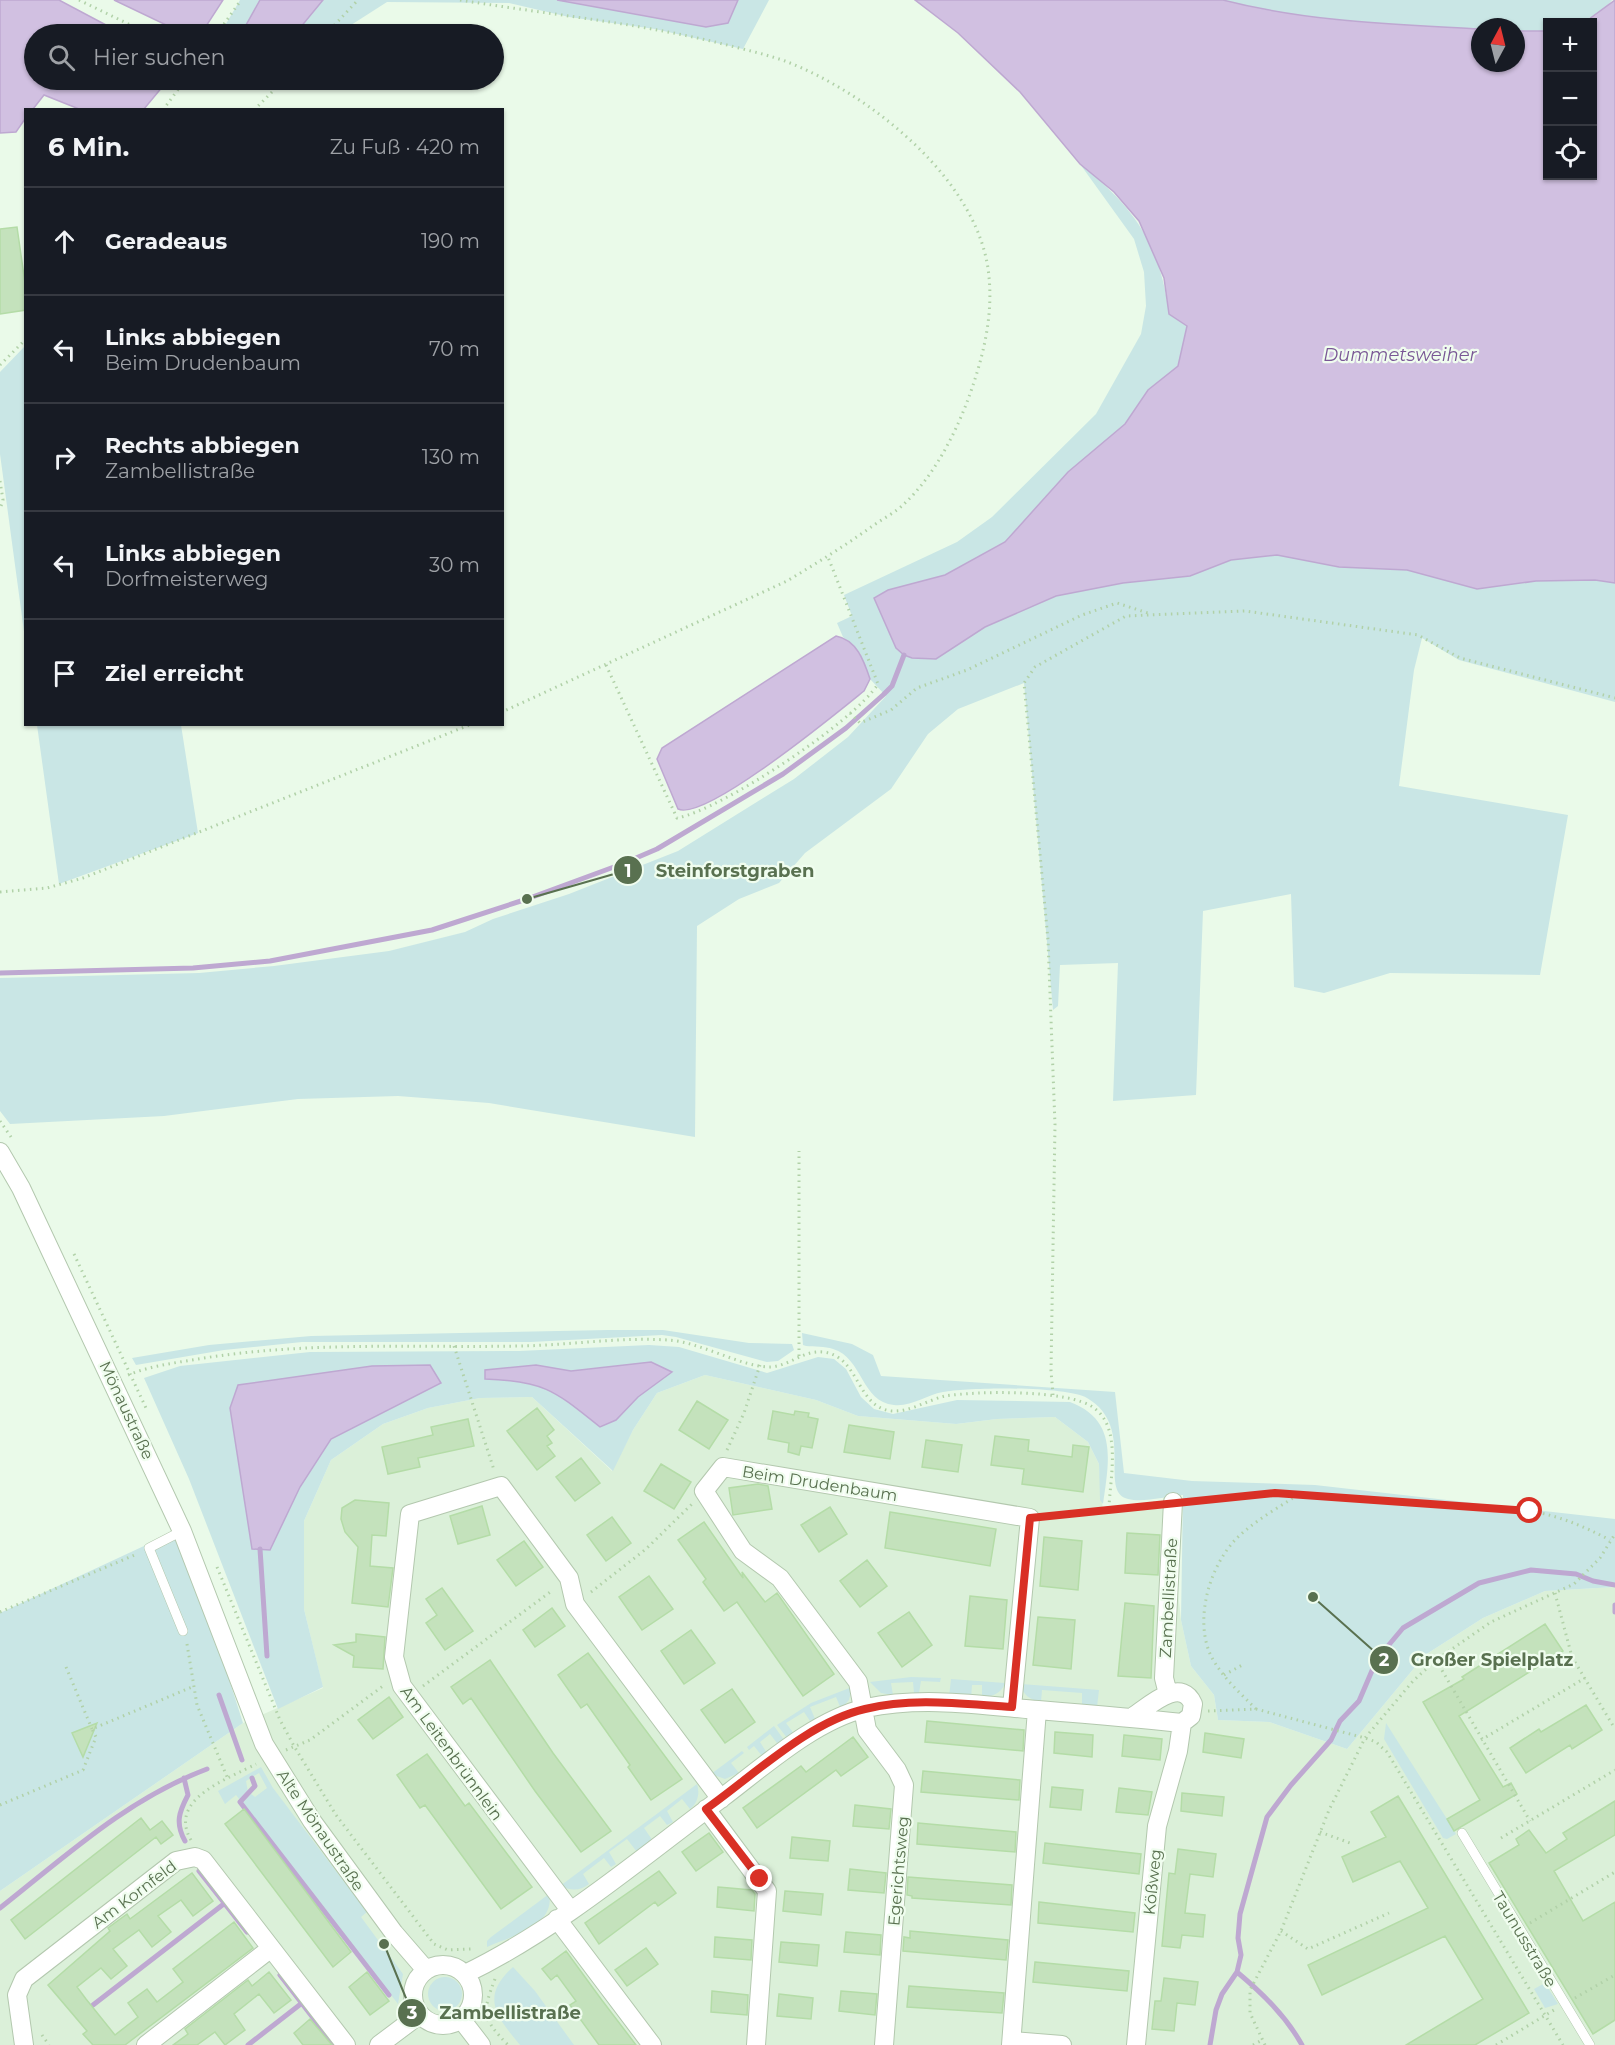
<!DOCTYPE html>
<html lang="de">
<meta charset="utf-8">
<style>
:root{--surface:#171b24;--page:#242831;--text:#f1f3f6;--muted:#9ea1a6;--line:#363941}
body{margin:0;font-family:Montserrat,sans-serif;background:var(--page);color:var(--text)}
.controls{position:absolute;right:18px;top:18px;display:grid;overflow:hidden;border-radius:0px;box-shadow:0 2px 4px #0004}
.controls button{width:54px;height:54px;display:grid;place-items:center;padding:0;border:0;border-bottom:2px solid var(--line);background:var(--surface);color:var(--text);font:30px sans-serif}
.compass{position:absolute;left:1471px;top:18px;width:54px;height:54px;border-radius:50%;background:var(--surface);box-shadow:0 2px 4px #0004;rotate:7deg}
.stop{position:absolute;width:18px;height:18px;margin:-14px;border:4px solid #d93025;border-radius:50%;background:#fff}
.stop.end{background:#d93025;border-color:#fff;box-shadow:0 2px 6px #0008}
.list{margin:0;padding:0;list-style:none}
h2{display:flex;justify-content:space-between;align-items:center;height:78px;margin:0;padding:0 24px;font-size:26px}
h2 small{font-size:20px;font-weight:400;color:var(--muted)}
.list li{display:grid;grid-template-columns:39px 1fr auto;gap:18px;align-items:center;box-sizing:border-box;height:108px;padding:0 24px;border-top:2px solid var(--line)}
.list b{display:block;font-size:22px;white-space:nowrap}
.list p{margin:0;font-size:20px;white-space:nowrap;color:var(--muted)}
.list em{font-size:20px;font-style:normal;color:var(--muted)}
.icon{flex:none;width:33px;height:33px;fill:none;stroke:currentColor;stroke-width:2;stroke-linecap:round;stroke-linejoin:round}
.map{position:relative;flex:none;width:1615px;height:2045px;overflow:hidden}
.search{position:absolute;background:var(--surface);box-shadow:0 2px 4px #0004;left:24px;top:24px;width:480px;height:66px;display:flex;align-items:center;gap:15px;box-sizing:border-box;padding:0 21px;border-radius:33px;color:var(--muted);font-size:22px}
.panel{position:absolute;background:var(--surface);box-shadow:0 2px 4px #0004;left:24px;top:108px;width:480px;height:618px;border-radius:0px}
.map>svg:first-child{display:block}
.residential{fill:#dbf0d9}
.green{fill:#c9e6e5}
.water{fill:#d1c0e1;stroke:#bea8d1;stroke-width:1.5}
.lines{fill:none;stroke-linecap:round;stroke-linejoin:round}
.stream{stroke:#bea8d1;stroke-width:5}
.building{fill:#c4e2bc;stroke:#b4dca7;stroke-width:1.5}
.service-casing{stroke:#b3c8ae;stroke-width:10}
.minor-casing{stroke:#b3c8ae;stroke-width:20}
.path{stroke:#b1d1a8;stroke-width:3;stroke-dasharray:1.5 4.5;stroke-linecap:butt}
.service{stroke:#fff;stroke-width:9}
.minor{stroke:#fff;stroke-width:18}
.route{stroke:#d93025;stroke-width:8}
.labels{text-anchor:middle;stroke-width:4.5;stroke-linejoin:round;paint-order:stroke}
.street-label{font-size:16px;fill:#597150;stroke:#f0fdef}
.water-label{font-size:18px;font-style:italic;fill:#795795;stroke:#f0fdef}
.leader{fill:none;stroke:#597150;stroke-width:2}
.callout-dot{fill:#597150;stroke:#f0fdef;stroke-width:2}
.mark-label{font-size:18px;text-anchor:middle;font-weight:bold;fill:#fff}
.callout-label{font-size:18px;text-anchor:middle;font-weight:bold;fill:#597150;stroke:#f0fdef;stroke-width:4.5;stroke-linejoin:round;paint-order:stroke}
</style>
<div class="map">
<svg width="1615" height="2045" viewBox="0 0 1615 2045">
<rect width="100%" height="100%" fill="#eafae9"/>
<path class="residential" d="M705 1375 816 1400 858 1416 956 1424 997 1419 1055 1417 1088 1442 1099 1464 1103 1513 1169 1508 1181 1620 1191 1666 1214 1695 1218 1720 1269 1722 1347 1749 1425 1655 1483 1618 1545 1591 1615 1587V2045H0V1891L243 1723 323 1688 304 1609V1521L331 1460 383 1424 428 1408 480 1398 532 1397 612 1471 633 1430 657 1393Z"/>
<path class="green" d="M240 0H769L743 49 655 29 569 17 509 3 387 2 337 34H220Z
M1223 0H1612C1596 23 1572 22 1548 22L1547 31H1516V27H1480V29C1393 24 1308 22 1223 0Z
M1080 164C1135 208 1160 244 1169 314L1187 326 1178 366 1148 390 1125 424 1068 472 1005 542 945 575 919 582 889 632 896 648 936 659 985 627 1056 596 1123 583 1190 576 1231 560 1277 555 1339 567 1407 570 1477 589 1536 581 1595 580 1615 583V702L1459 660 1422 638 1414 670 1399 786 1568 815 1540 975 1390 973 1324 993 1294 987 1291 894 1203 911 1196 1095 1113 1101 1118 963 1060 965 1058 1006 1053 1010 1024 683 958 709 928 734 891 789 805 853 779 883 739 899 697 926 695 1137 489 1103 398 1096 298 1099 164 1116 10 1124 0 1111V978L199 973 274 966 389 951 465 932 493 919 569 894 678 851 794 779 848 737 886 696 870 679 860 653 843 637 837 623 852 616 844 595 957 542 992 517 1096 414 1141 334 1146 306 1144 272 1134 239Z
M25 346V639L0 454V372Z
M37 725H181L198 833 59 884Z
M608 1330H663L749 1343 792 1344 794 1350 778 1361 767 1362 676 1337 662 1335 531 1342H302L224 1350 136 1365 132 1358 209 1345 311 1336Z
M802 1333 852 1344 873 1355 881 1376 1115 1392 1124 1473 1192 1481 1315 1485 1615 1519V1587L1545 1591 1483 1618 1425 1655 1347 1749 1269 1722 1218 1720 1214 1695 1191 1666 1181 1620 1183 1495C1166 1496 1144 1503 1128 1499 1097 1492 1137 1427 1087 1398 1066 1386 969 1387 943 1392 926 1395 911 1407 894 1405 861 1402 863 1358 833 1349 825 1346 814 1347 806 1346L803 1345Z
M649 1345 679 1347 767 1373 818 1357 834 1359 846 1369 861 1397 874 1409 893 1414 957 1400 1070 1402C1118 1420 1109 1461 1103 1504L1100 1500 1099 1464 1088 1442 1055 1417 997 1419 956 1424 858 1416 816 1400 705 1375 657 1393 633 1430 613 1471 532 1397 480 1398 428 1408 383 1424 331 1460 304 1521V1609L323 1687 278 1709 189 1479 144 1378 180 1366 310 1352 519 1351Z
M174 1532 210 1620 243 1723 0 1891V1613Z
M911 1677 941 1678 940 1682 921 1681 919 1693H914L913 1682 891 1683 893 1695 881 1693 870 1682Z
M951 1679 1005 1683C1002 1693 992 1697 982 1697V1685H972L971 1699 949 1697Z
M1021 1684 1099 1690 1097 1707 1082 1706V1693L1042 1690 1041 1702C1031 1700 1022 1695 1021 1684Z
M852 1687 849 1700 841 1709 836 1697 810 1707 815 1719 810 1721 804 1712 786 1723 795 1735 791 1743 777 1725 811 1703Z
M1386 1723 1447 1819 1456 1834 1447 1839 1443 1838 1384 1739Z
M774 1726 787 1744 780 1747 770 1734 760 1742 767 1753 762 1756 754 1746 749 1750 747 1747Z
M742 1751 744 1753 731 1763 739 1773 725 1779 711 1774Z
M261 1767 273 1788 367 1912 361 1917 403 1974 398 2004 242 1803 251 1794 255 1797 267 1788 259 1773 246 1781 248 1792 240 1800 236 1795 225 1804 218 1791Z
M697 1784C700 1793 698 1803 690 1809L682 1799 667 1811 673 1822 667 1825 660 1816 644 1828 653 1841 637 1852 627 1839 609 1852 616 1864 611 1867 604 1858 583 1874 589 1884C580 1891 571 1891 560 1886Z
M549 1894C556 1926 509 1937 487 1947V1941L491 1937Z
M513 1967 535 1991 574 2045H520C496 2016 480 1997 513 1967Z
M428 1994a17 17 0 1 1 34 0a17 17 0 1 1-34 0Z
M1545 1983 1558 2004 1545 2008 1534 1989Z"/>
<path class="water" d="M0 0H59L123 34H34V80H168L144 109H79L44 95 33 109 26 110 25 119 16 132 0 133Z
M114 0H223L201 34H185Z
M260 0H323L295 34H241Z
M557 0H738L728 23 706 27Z
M915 0H1223C1308 22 1393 24 1480 29V63H1516V31H1547L1548 176H1592V22H1577L1589 19 1615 0V583L1595 580 1536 581 1477 589 1407 570 1339 567 1277 555 1231 560 1190 576 1123 583 1056 596 985 627 936 659 912 658 904 655 896 648 874 598 888 590 945 575 1005 542 1068 472 1125 424 1148 390 1178 366 1187 326 1169 314 1164 278 1139 221 1114 192 1080 164 1020 92 958 33Z
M836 636C857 640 864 661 870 679L864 691C838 712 705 822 678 809L657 759 662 748Z
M651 1362 672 1372 638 1397 616 1420 600 1427C555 1391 545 1381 485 1379V1370L536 1365 571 1371Z
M430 1365 441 1383 331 1439 300 1487 270 1550 252 1549 230 1408 238 1385 372 1366Z"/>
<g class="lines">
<path class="stream" d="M0 973 193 968 270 961 432 930 527 899 622 864 657 849 783 774 846 728 883 695 892 686 904 655
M260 1549 267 1656
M1615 1605V1612
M219 1695 242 1760
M184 1778 188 1795C179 1812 175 1823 185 1841
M252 1778 255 1786 240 1802 389 1995
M199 1871 247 1932
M0 1908C66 1856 127 1799 207 1769
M1237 1972C1262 1993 1286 2016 1302 2045
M280 1975 334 2045
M93 2005 225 1903
M248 2045 302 2003
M1210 2045 1216 2010 1222 1994 1237 1972 1241 1955 1238 1938 1240 1914 1267 1817 1291 1785 1331 1740 1340 1721 1359 1701 1377 1659 1403 1628 1479 1583 1531 1570 1576 1574 1593 1581 1615 1585"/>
</g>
<path class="building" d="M17 227 26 290V310L0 314V229Z
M697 1401 728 1420 709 1449 679 1430Z
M537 1408 554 1430 547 1436 552 1443 547 1446 555 1456 537 1470 507 1431Z
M773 1411 794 1415 795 1411 809 1413 808 1417 818 1419 812 1448 801 1446 799 1455 788 1452 789 1443 768 1439Z
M468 1419 474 1446 418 1458 420 1467 388 1474 382 1447 433 1435 431 1427Z
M849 1425 894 1432 890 1459 844 1452Z
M995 1436 1029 1440 1028 1451 1072 1457 1073 1445 1089 1447 1083 1492 1022 1484 1024 1469 991 1465Z
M926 1440 962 1445 958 1472 922 1467Z
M581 1458 600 1483 575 1501 556 1477Z
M661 1464 691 1482 674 1509 644 1491Z
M758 1484 768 1486 772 1509 733 1515 729 1488Z
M355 1500 389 1503 386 1536 372 1535 370 1566 393 1568 388 1607 352 1603 358 1547 345 1532 341 1519 342 1508Z
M482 1506 490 1535 458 1544 450 1516Z
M830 1507 847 1534 819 1552 801 1525Z
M890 1512 996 1529 990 1566 885 1548Z
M612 1517 631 1543 606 1561 587 1535Z
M704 1522 743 1578 742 1572 765 1602 777 1593 834 1674 803 1696 737 1602 724 1611 703 1582 706 1579 678 1540Z
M1127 1533 1160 1535 1158 1575 1125 1573Z
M1044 1537 1082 1541 1078 1590 1040 1586Z
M524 1541 543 1567 516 1586 497 1560Z
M867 1560 887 1586 860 1607 840 1581Z
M649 1576 673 1609 642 1630 619 1597Z
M442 1588 473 1631 445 1650 426 1623 437 1615 426 1599Z
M970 1596 1007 1600 1003 1649 965 1646Z
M1125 1603 1154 1606 1151 1678 1118 1676Z
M552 1608 565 1626 535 1647 523 1630Z
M909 1612 932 1645 902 1667 878 1633Z
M1038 1617 1075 1620 1071 1669 1033 1665Z
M1545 1624 1563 1651 1459 1716 1503 1787 1511 1783 1517 1794 1454 1831 1447 1819 1480 1800 1423 1702 1464 1679 1462 1677Z
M691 1630 715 1663 684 1684 661 1651Z
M356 1634 385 1637 383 1669 353 1667 354 1656 334 1645 356 1642Z
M588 1653 682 1779 651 1800 628 1767 630 1765 587 1704 581 1708 558 1675Z
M490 1660 553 1753 611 1831 581 1852 535 1791 471 1698 463 1704 451 1687Z
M732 1689 755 1722 725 1743 701 1710Z
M389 1697 403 1717 373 1739 358 1720Z
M1586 1705 1602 1730 1572 1749 1570 1745 1526 1773 1510 1748 1539 1729 1541 1732Z
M927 1721 1024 1730 1023 1751 925 1742Z
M97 1723 83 1757 72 1733Z
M1055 1732 1093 1735 1092 1757 1054 1753Z
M1205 1733 1244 1739 1241 1758 1203 1752Z
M1124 1735 1162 1739 1160 1760 1122 1756Z
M853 1737 868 1757 841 1776 836 1770 757 1828 743 1808 801 1766 806 1772Z
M427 1754 465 1806 469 1803 532 1887 501 1909 425 1805 420 1808 397 1775Z
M923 1771 1020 1780 1019 1800 921 1792Z
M1052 1787 1083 1790 1081 1810 1050 1807Z
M1119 1788 1152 1792 1148 1815 1116 1812Z
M1182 1793 1224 1797 1222 1816 1181 1811Z
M1398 1796 1529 2013 1475 2045H1406L1483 1999 1445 1936 1322 1995 1308 1965 1428 1908 1400 1861 1353 1882 1342 1857 1386 1837 1371 1812Z
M1615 1801V1835L1554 1871 1583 1921 1615 1902V2020L1593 2034 1489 1863 1519 1845 1516 1839 1529 1830 1546 1853 1567 1839 1563 1833Z
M855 1805 891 1809 889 1829 853 1826Z
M244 1809 351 1952 333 1967 225 1824Z
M141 1818 150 1830 162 1821 173 1835 161 1844 156 1837 25 1939 11 1920Z
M918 1823 1016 1832 1015 1852 917 1844Z
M709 1833 723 1852 696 1871 682 1852Z
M792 1837 830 1841 828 1861 790 1858Z
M1045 1843 1141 1854 1139 1874 1043 1863Z
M1178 1849 1216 1854 1213 1877 1190 1874 1185 1913 1205 1915 1203 1937 1182 1935 1180 1948 1162 1946 1169 1873 1175 1874Z
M850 1869 886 1873 884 1893 848 1890Z
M659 1871 676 1893 658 1906 655 1902 599 1944 585 1923Z
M192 1873 213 1901 193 1916 181 1900 158 1916 171 1932 152 1947 139 1930 113 1949 127 1966 111 1979 101 1968 77 1987 86 1999 115 2035 138 2017 128 2003 147 1989 157 2002 183 1982 173 1969 234 1922 253 1948 125 2045H93L83 2034 87 2031 48 1985 110 1931 108 1928 127 1914 130 1919Z
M908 1877 1012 1885 1011 1905 912 1898V1896L907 1895Z
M718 1887 752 1890 755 1894 754 1911 717 1907Z
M785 1891 823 1894 821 1915 783 1911Z
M1039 1902 1135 1913 1133 1932 1038 1923Z
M910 1931 1008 1940 1006 1960 903 1951 904 1937 910 1938Z
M846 1932 881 1935 880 1955 844 1952Z
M715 1937 752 1940 751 1960 714 1957Z
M781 1942 819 1945 817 1966 779 1962Z
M646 1948 658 1964 627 1986 615 1970Z
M566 1951 601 1999 636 2045H599L570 2005 576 2001 557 1975 551 1980 542 1969Z
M1035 1962 1129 1971 1127 1991 1033 1982Z
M269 1972 291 2000 274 2013 259 1994 234 2014 245 2030 225 2045 215 2032 197 2045H173L188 2034 185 2029 248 1980 252 1986Z
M367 1972 389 2001 370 2015 349 1987Z
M1164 1978 1198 1982 1195 2005 1177 2003 1174 2031 1152 2029 1155 2001H1161Z
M909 1986 1004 1993 1002 2013 907 2007Z
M712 1991 748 1995 747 2015 711 2012Z
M841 1991 877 1994 875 2015 839 2011Z
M779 1994 813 1998 811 2019 777 2016Z
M310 2019 332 2045H303L294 2033Z"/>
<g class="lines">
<g class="service-casing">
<path id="service" d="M182 1531 149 1548 183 1631
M1462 1833 1590 2045"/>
</g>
<g class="minor-casing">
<path id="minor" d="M0 1152 21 1188 182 1531 264 1744 312 1821 394 1933 426 1970
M1168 1694 1164 1678 1173 1502
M706 1809 767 1891 756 2045
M570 1910 402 1686 394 1657 410 1514 501 1486 569 1578 575 1604 721 1799
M557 1919 652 2045
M413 1995a30 30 0 1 1 60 0a30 30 0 1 1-60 0Z
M465 1974C558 1929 641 1858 723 1797 764 1766 815 1720 866 1708 922 1696 981 1705 1038 1710 1086 1714 1134 1718 1182 1723L1191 1716 1193 1704C1181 1676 1149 1706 1134 1716
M461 2019 481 2045
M1012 2041 1062 2045
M24 2045 17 1995 24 1979 176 1861 195 1857 203 1860 346 2045
M146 2045 270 1949
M379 2045 419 2015
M884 2045 904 1785 897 1770 867 1730 858 1682 780 1578 743 1551 704 1491 723 1467 1030 1518 1012 1707
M1011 2045 1037 1710
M1136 2045 1157 1826 1178 1751 1182 1723"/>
</g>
<path class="path" d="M79 0 149 34
M460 0C545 14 631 22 715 42 738 48 762 53 785 61 869 93 981 181 989 277 993 317 983 357 970 394 956 433 934 476 904 504 896 512 884 518 874 525 846 545 817 563 787 581L502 712
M217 34 241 0
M326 34 358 0
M163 110 185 80
M254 110 284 80
M0 365 26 339
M0 481 3 500 0 509
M606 665 677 818C721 810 854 722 878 684L828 557
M850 713 860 723 891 710 917 688 967 670 1082 615 1117 603 1151 614
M0 892 47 888 83 878 472 724
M0 1121 11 1137
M74 1254 146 1408
M454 1346 494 1470
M799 1356V1151
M128 1375C150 1366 174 1363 198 1359 306 1341 414 1348 522 1346 570 1345 620 1337 668 1340 701 1342 741 1367 770 1367 790 1366 803 1350 823 1352 860 1356 856 1408 892 1411 910 1412 928 1400 945 1396 977 1391 1069 1389 1094 1408 1122 1428 1110 1478 1109 1508
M1053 1395 1051 1371 1055 1125 1048 940 1024 683 1035 667 1126 616 1245 611 1418 635 1460 658 1615 698
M727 1450 744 1413 760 1365
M1190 1500 1275 1493 1530 1511C1560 1516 1583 1526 1610 1540
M1046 1515 1156 1503
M217 1567 280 1720 294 1746 336 1815 434 1944 448 1950 471 1949
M591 1592 646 1549 692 1504
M1555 1593 1572 1657 1615 1729
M0 1612 137 1554
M187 1644 197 1705 228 1779
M1436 1660 1530 1821
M66 1667 92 1729
M1224 1675 1244 1664
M423 1686 553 1590
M1256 1709C1240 1693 1222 1677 1211 1656 1194 1620 1209 1567 1236 1539 1253 1522 1276 1509 1296 1496
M1208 1711 1256 1709 1365 1738 1376 1742 1387 1752 1563 2045
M1481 1740 1585 1678
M286 1750 310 1740 383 1686
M0 1805 83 1770 96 1737 92 1729 192 1687
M1320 1832 1350 1843
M1501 1838 1615 1770
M191 1840C167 1799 228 1779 256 1764
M1530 1923 1615 1872
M1281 1931 1308 1949 1389 1913
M495 1979C482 2013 482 2018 508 2045
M1575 1998 1615 1975
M42 2035 49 2045
M1253 2045 1262 2040
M1265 2045 1250 2013V1990L1281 1931 1329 1810 1365 1738 1413 1681 1436 1660 1491 1622 1574 1584 1600 1558 1615 1534
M1496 2045 1554 2010"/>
<use href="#service" class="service"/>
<use href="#minor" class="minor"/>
</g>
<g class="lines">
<path class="route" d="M760 1879 706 1809C753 1776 808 1722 865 1709 913 1697 963 1704 1012 1707L1030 1518 1275 1493 1530 1511"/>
</g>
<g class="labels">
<g class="street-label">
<text transform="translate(127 1410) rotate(65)" y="6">Mönaustraße</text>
<text transform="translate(820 1483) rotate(9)" y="6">Beim Drudenbaum</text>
<text transform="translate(1168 1598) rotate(-87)" y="6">Zambellistraße</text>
<text transform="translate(452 1753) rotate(54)" y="6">Am Leitenbrünnlein</text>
<text transform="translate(321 1830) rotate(56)" y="6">Alte Mönaustraße</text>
<text transform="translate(898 1871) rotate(-85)" y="6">Egerichtsweg</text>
<text transform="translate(1152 1882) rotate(-84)" y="6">Kößweg</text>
<text transform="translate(134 1894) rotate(-37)" y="6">Am Kornfeld</text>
<text transform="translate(1525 1939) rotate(59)" y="6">Taunusstraße</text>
</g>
<g class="water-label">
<text x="1400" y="361">Dummetsweiher</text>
</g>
</g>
<path class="leader" d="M527 899L628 870M1313 1597L1384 1660M384 1944L412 2013"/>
<g class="callout-dot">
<circle cx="527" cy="899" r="6"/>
<circle cx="1313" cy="1597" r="6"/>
<circle cx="384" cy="1944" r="6"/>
<circle cx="628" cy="870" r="15"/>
<circle cx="1384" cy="1660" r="15"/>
<circle cx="412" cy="2013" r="15"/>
</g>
<g class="mark-label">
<text x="628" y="877">1</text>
<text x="1384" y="1666">2</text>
<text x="412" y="2019">3</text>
</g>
<g class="callout-label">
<text x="735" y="877">Steinforstgraben</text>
<text x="1492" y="1666">Großer Spielplatz</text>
<text x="510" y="2019">Zambellistraße</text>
</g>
</svg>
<div class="controls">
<button>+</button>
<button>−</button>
<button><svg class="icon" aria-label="locate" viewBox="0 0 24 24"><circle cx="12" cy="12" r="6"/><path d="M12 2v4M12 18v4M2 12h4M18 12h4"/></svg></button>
</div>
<svg class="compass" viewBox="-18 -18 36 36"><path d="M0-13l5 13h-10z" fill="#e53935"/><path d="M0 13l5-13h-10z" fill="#9ea1a6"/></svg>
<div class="stop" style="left:1530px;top:1511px"></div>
<div class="stop end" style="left:760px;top:1879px"></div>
<div class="search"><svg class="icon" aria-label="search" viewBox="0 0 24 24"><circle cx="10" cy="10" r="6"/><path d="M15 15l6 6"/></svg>Hier suchen</div>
<section class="panel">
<h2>6 Min.<small>Zu Fuß · 420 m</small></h2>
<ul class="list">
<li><svg class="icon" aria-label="ahead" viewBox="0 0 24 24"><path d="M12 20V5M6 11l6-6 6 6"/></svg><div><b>Geradeaus</b></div><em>190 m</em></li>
<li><svg class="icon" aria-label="left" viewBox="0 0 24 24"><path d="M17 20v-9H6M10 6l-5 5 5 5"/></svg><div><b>Links abbiegen</b><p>Beim Drudenbaum</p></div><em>70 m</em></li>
<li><svg class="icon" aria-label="right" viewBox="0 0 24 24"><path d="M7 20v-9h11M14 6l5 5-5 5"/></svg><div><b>Rechts abbiegen</b><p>Zambellistraße</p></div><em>130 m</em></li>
<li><svg class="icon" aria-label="left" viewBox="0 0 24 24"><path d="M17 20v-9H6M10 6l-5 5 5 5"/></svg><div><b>Links abbiegen</b><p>Dorfmeisterweg</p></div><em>30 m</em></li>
<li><svg class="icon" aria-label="arrive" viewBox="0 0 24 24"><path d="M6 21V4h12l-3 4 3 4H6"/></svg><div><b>Ziel erreicht</b></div></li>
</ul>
</section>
</div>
